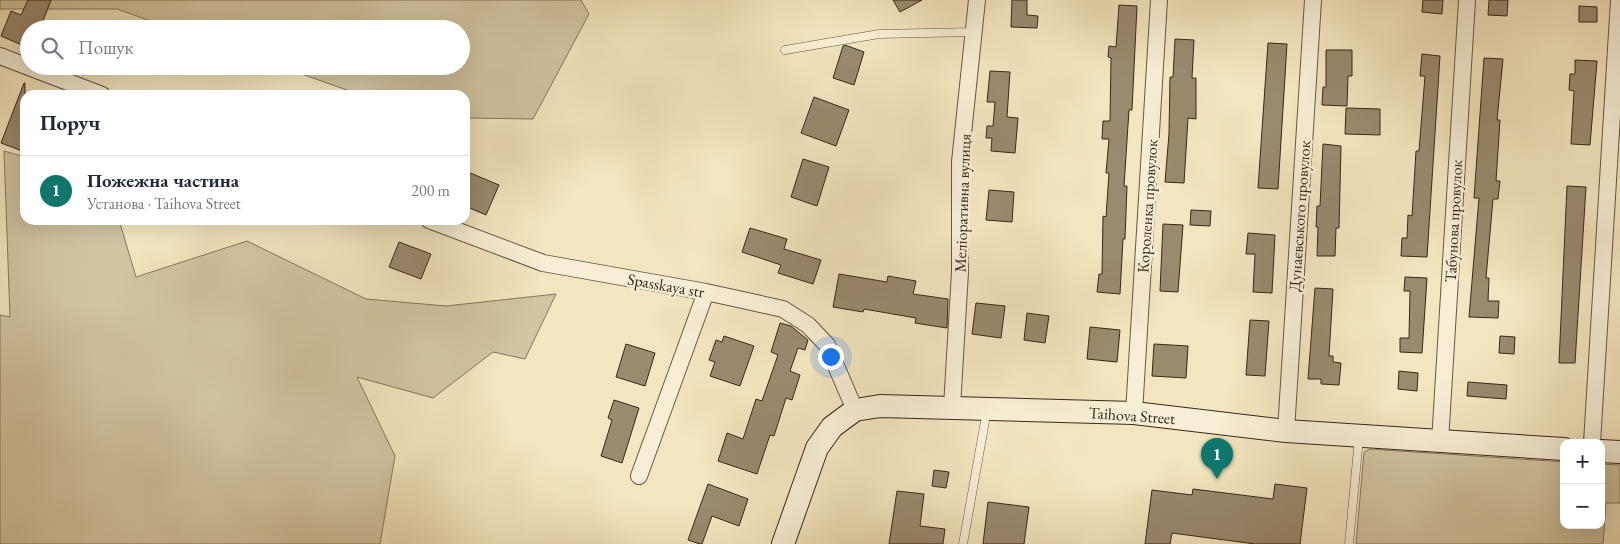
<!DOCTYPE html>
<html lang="uk">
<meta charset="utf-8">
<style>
:root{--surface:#fff;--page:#f2f2f3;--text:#1f2937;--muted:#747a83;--line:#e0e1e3;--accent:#0f766e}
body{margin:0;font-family:"EB Garamond",serif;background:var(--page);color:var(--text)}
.controls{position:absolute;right:15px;bottom:15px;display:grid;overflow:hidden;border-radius:10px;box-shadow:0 5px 20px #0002}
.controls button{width:45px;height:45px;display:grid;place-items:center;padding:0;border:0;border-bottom:1px solid var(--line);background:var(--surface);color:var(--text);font:25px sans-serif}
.you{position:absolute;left:830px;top:356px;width:18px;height:18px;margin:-12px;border:4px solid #fff;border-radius:50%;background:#1a73e8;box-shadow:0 0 0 8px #1a73e833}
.badge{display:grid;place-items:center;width:32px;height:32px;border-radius:50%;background:var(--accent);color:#fff;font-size:16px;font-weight:700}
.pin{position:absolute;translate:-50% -41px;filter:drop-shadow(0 1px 2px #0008)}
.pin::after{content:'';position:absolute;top:26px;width:18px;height:15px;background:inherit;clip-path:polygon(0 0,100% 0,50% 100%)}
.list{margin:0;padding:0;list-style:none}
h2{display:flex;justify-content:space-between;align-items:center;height:65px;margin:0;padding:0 20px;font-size:21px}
h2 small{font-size:16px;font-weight:400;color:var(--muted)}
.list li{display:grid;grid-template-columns:32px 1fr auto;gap:15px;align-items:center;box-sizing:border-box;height:70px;padding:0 20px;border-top:1px solid var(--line)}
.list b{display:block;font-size:19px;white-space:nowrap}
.list p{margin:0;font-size:16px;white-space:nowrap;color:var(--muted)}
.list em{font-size:16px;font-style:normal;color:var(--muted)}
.icon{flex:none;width:28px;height:28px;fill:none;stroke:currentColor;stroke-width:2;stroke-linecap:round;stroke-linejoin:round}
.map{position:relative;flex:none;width:1620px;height:544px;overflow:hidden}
.search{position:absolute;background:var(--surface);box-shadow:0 5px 20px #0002;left:20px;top:20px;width:450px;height:55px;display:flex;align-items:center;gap:12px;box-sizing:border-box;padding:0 18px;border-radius:28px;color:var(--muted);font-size:19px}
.panel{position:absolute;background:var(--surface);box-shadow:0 5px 20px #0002;left:20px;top:90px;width:450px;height:135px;border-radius:15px}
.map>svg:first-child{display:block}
.green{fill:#d3c5a2;stroke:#86765c}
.building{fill:#9a8a6e;stroke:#392716}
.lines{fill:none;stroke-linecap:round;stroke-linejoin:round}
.lane-casing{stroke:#685640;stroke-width:9}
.street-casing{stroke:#685640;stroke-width:18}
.secondary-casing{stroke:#392716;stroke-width:24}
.lane{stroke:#f7eed5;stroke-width:8}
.street{stroke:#f7eed5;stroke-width:16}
.secondary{stroke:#f7eed5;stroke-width:22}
.labels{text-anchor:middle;stroke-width:5;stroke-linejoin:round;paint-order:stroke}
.street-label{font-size:16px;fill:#392716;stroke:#f7eed5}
</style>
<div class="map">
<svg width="1620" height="544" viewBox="0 0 1620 544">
<rect width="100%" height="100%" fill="#f3e5bf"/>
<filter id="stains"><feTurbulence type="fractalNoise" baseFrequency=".004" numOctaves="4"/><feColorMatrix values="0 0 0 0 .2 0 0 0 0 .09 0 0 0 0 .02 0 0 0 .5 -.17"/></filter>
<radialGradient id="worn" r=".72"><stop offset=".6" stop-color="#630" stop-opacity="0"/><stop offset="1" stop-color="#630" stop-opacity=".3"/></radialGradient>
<path class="green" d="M0 0H581L589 14 533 119 465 118V95H361L279 66H461V29H173L117 9H0Z
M4 151 25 157V220H119L136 277 247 241 366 299 446 306 556 294 525 359 493 352 433 398 357 377 395 456 380 544H0V315L10 317Z
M1370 449 1564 462V525H1601V464L1620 465V503H1606L1603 544H1356L1364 452Z"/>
<path class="building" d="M28 0H51L40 29H29V48L1 36 11 11 21 15Z
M893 0H922L900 12Z
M1012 0H1027V15L1038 16 1037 28 1011 27Z
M1423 0H1443L1442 14 1422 12Z
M1489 0H1508L1507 16 1488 15Z
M1119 5 1137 6 1132 110H1129L1124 186H1127L1125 239H1123L1120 294 1097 292 1099 274H1102L1103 216 1106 217 1109 173H1106L1109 139H1102L1103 121H1110L1111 58 1108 57 1109 46 1116 47Z
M1579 6 1597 7V22H1579Z
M1175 39 1194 40 1192 78H1196V119L1188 118 1184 183 1165 182 1169 134 1170 77H1173Z
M1268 43 1287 44 1278 189 1258 188Z
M845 45 864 52 854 85 833 78 843 46Z
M1326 50H1352V76H1348L1347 106 1322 105 1323 87H1326Z
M1422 54 1440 56 1427 257 1401 256 1402 238H1407L1408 215 1412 216 1416 151H1419L1425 76H1420Z
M1484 58 1503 59 1497 120H1500L1496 181H1500L1498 199H1493L1486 278H1489L1488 301H1499L1498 318 1469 317 1479 198H1474Z
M1575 60 1597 61 1590 145 1571 144 1574 91 1569 90 1570 74H1575Z
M990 71 1010 72 1007 117 1018 118 1015 153 991 151 992 138H986L987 126H993L995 102H987Z
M24 83H25V152L1 143Z
M814 97 849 110 836 146 801 133Z
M1346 108 1380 109V135L1345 134Z
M1323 144 1341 146 1339 228H1336L1335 256H1317L1318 227H1316L1317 206H1320Z
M803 159 829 167 817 206 791 197Z
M468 172 499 185 486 215 465 206V180Z
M1567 186 1586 187 1575 363H1559Z
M989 190 1014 192 1012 222 986 220Z
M1191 210 1211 211 1210 226 1190 225Z
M1163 224 1183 225 1178 292 1160 291Z
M750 228 787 239 784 249 821 260 813 284 778 273 781 265 742 252Z
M1248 233 1275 235 1272 293 1253 292 1255 254H1246Z
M399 242 431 254 421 279 389 267Z
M839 274 887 282 888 276 916 281 913 294 948 299 947 328 915 323 916 318 864 309 863 312 833 307Z
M1405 277 1427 278 1422 353 1400 352V338H1409L1410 291H1404Z
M1315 288 1333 289 1329 356H1333V362L1341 363 1339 385 1321 384V379H1308Z
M976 303 1005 306 1001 338 972 334Z
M1027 313 1049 316 1045 343 1024 340Z
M1250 320 1269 321 1265 376 1246 375Z
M780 323 791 326 808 340 805 350 798 348 790 371 800 375 792 400 786 398 774 436 770 435 757 474 718 461 727 433 743 439 756 399 762 401 778 355 771 352Z
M1090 327 1120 330 1117 362 1087 359Z
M724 336 754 346 740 386 710 376 715 362 709 360 716 340 722 342Z
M1500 336 1515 337 1514 354 1499 353Z
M626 344 655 353 645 386 616 377Z
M1154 344 1188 346 1186 378 1152 376Z
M1399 371 1418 373 1417 391 1398 389Z
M1468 382 1507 385 1506 399 1467 396Z
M614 400 639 408 622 463 601 456 612 420 608 418Z
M934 470 949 472 946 488 932 486Z
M708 484 748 499 739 526 712 516 702 544H700L688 540Z
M1275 484 1307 488 1300 544H1255L1172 533 1170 544H1145L1152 490 1192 495 1193 489 1273 499Z
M897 491 924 494 920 526 945 529 943 544H889Z
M988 502 1029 507 1024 544H983Z"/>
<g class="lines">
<g class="lane-casing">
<path id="lane" d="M785 50 879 34 974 32
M963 544 987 410
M1349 544 1359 438"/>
</g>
<g class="street-casing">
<path id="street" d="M0 56 102 95
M429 220 543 263 706 292 783 309 808 325 827 345 855 410
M952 407 960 272V162L977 0
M1134 413 1159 0
M1286 431 1313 0
M1440 442 1467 0
M1592 443 1619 0
M639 476 706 292"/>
</g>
<g class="secondary-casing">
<path id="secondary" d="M1601 451 1620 452
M783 544 817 448 832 427 855 410 880 406 1134 413 1286 431 1564 449"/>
</g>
<use href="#lane" class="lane"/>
<use href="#street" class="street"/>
<use href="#secondary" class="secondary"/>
</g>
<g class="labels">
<g class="street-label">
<text transform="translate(962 203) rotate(-88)" y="6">Меліоративна вулиця</text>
<text transform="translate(1147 206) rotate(-86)" y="6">Короленка провулок</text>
<text transform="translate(1299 216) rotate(-86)" y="6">Дунаєвського провулок</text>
<text transform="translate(1453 221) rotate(-87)" y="6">Табунова провулок</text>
<text transform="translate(666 285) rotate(10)" y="6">Spasskaya str</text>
<text transform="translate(1132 415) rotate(4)" y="6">Taihova Street</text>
</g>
</g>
<rect width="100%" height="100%" filter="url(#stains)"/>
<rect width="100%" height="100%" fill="url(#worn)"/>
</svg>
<div class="controls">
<button>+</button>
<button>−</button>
</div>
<div class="you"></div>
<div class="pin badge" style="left:1217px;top:479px">1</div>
<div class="search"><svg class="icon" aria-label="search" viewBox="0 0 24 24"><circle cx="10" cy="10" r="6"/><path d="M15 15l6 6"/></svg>Пошук</div>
<section class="panel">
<h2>Поруч<small></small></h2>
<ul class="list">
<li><span class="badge">1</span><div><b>Пожежна частина</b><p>Установа · Taihova Street</p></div><em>200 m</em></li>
</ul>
</section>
</div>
